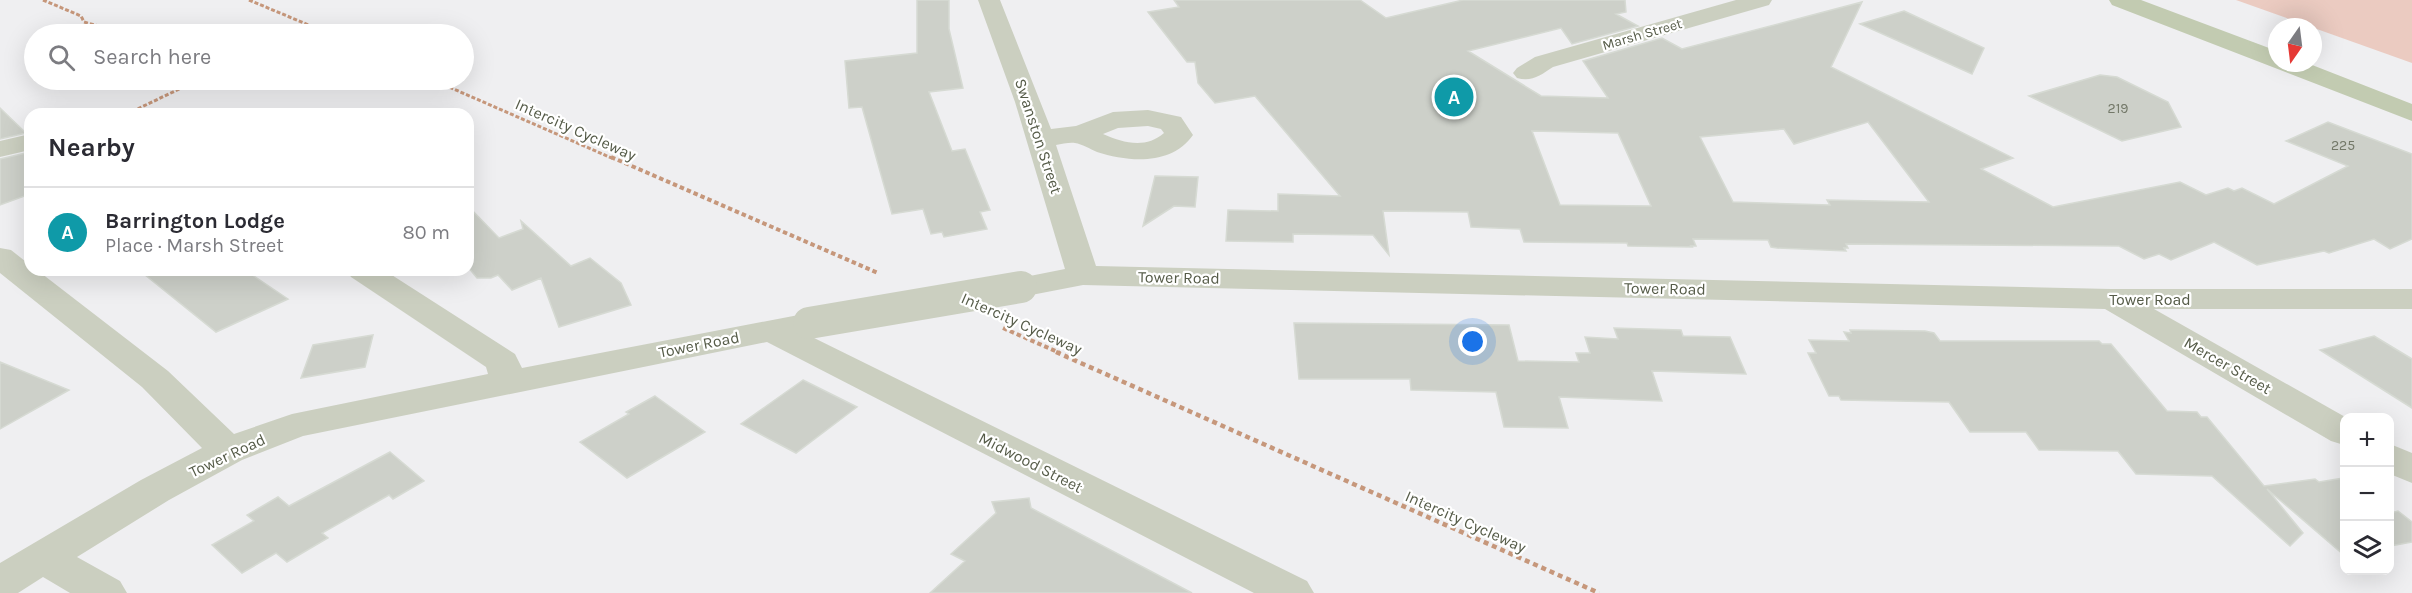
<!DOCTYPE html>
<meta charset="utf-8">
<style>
:root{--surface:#fff;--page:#f7f7f7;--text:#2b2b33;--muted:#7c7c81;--line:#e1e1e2;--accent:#56762e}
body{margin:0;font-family:Karla,sans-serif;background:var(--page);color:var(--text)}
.controls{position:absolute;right:18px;bottom:18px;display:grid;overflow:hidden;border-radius:12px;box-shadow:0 6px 24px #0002}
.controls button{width:54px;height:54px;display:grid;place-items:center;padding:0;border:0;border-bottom:2px solid var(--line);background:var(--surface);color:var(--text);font:30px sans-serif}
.compass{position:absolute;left:2268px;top:18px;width:54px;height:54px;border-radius:50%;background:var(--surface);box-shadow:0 6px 24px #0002;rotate:194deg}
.you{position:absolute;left:1473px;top:342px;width:21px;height:21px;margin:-15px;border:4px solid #fff;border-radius:50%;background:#1a73e8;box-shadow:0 0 0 9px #1a73e833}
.badge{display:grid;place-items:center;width:39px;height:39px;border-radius:50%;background:var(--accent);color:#fff;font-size:20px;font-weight:700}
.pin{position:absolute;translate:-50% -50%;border:3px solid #fff;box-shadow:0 2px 6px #0006}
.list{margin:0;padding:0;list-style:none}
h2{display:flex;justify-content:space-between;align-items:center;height:78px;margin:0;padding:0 24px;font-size:26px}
h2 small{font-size:20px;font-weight:400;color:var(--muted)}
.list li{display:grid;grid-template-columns:39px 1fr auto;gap:18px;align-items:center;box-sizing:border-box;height:90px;padding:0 24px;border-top:2px solid var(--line)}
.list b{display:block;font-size:22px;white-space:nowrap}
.list p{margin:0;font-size:20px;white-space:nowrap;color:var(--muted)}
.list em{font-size:20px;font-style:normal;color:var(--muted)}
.icon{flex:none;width:33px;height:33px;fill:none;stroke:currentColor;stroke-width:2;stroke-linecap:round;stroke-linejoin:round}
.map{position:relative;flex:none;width:2412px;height:593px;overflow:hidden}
.search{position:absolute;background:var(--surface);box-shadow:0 6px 24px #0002;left:24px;top:24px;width:450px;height:66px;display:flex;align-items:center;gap:15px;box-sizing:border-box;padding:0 21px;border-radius:33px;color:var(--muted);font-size:22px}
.panel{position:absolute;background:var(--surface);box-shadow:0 6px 24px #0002;left:24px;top:108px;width:450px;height:168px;border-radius:18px}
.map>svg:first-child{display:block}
.green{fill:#ebcbc1}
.building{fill:#cdd0c9;stroke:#d6dad3;stroke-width:1.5;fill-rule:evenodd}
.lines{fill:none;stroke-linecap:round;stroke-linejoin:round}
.path-far2{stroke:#c6977b;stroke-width:3;stroke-dasharray:4 2;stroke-linecap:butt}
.path-far1{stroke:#c6977b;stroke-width:4;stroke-dasharray:4.5 3;stroke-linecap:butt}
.path{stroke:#c6977b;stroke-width:4.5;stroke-dasharray:5 4;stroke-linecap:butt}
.minor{fill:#cbcfc0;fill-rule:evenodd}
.major{fill:#c2cbb1;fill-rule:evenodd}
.minor-bridge{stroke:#cbcfc0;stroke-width:32}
.labels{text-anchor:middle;stroke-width:4.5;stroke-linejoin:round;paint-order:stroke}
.far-street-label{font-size:14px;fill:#555b48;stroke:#fff}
.number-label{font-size:14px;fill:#737868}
.street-label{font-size:16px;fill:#555b48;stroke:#fff}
</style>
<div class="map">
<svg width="2412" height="593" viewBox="0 0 2412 593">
<rect width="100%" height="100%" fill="#efeff1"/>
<path class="green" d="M2236 0H2412V63Z"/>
<path class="building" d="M917 0H949V29L963 88 929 92 952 151 965 149 990 210 980 212 987 229 944 237 942 232 931 234 923 209 892 214 862 107 849 108 845 61 917 53Z
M1174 0H1360L1386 18 1463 0H1625L1626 12 1616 14 1638 26 1572 44 1561 28 1468 51 1541 96 1608 98 1583 61 1662 38 1682 49 1862 2 1831 67 2013 158 1981 169 2053 207 2180 182 2206 195 2228 188 2234 191 2242 188 2274 204 2348 166 2286 141 2328 122 2412 154V239L2390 249 2374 239 2329 253 2324 251 2257 265 2214 242 2171 260 2159 254 2144 259 2119 246 1846 244 1848 248H1844L1846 251 1777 248 1771 247 1768 240 1693 239 1696 246H1691L1692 247 1628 246 1627 243 1524 242 1520 229 1471 227 1468 212 1383 211 1389 255 1373 235 1293 234V242L1226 241 1228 210 1278 211V194L1340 196 1255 96 1215 103 1198 83 1195 62H1187L1148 12 1179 7ZM1868 122 1929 202 1827 200 1830 205 1733 202 1700 137 1784 129 1794 144ZM1532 131 1618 133 1651 206 1560 205Z
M1904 11 1984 48 1972 74 1860 24Z
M2100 75 2117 77 2168 102 2181 127 2122 141 2029 96Z
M0 108 26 133 0 139Z
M30 152V194L0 205V159Z
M1155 176 1198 177 1195 207 1174 206 1143 226Z
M468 206 499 238 523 229 521 221 571 266 590 258 621 283 631 305 559 327 541 278 512 290 498 275 491 278H477L468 267Z
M139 270H245L288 299 216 332Z
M1294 323 1509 325 1518 361 1579 362 1576 353H1590L1585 337 1618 339 1614 328 1681 330 1683 336 1730 337 1746 374 1652 371 1662 401 1559 397 1568 428 1504 427 1496 392 1411 390 1410 379H1299Z
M1850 330 1925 331 1934 333 1940 341H2099L2102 344H2111L2167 411 2197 412 2201 417H2207L2264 486 2315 479 2319 482 2344 478V555L2267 489 2303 533 2290 546 2212 476 2136 474 2118 451 2039 450 2026 432H1970L1949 402 1841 400 1839 396H1829L1808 353H1816L1809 340 1849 341 1844 332 1851 333Z
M373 335 365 367 301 378 313 345Z
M2374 336 2412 359V408L2320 350Z
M0 362 69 390 0 429Z
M803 380 857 407 796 453 741 424Z
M655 396 705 432 627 478 580 442 629 414 626 412Z
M390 452 424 481 393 499 389 495 322 533 328 538 287 562 276 553 242 573 212 545 254 521 247 515 278 497 289 506Z
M1029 498 1031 508 1192 593H930L965 561 951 554 996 513 992 502Z
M2398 511 2412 522V542L2390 546V513Z"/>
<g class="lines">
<path class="path-far2" d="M43 0 81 16 84 22 127 34
M249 0 330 34
M433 80 614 159
M127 114 198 80"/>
<path class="path-far1" d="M611 157 878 273
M1003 328 1060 353"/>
<path class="path" d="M1056 352 1599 593"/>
<path class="minor" d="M978 0H1000L1051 129 1076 126 1113 112 1148 110 1181 117 1193 135C1171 166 1129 162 1097 152 1090 149 1082 144 1075 143 1070 142 1062 144 1056 145L1096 266 2111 289H2412V309H2154L2347 418H2344V445L2331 441 2105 309 1083 285 1021 297 1009 294 1005 287 1009 280 1065 269 1015 102ZM1148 126 1161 129 1164 133C1146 149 1123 143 1103 134L1118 128Z
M1736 0H1772L1769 5 1553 67C1541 75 1532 82 1517 78L1513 73 1517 68 1535 57Z
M30 134V150L0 157V141Z
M0 248 11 250 30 265V270H37L168 371 234 434 292 414 488 374 486 367 351 277 346 270H384L515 354 522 368 809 313 821 316 826 323 821 330 806 334 1307 581 1314 593H1254L767 342 303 436 242 460 169 500 77 557 120 581 127 593H70L43 577 18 593H0V563L141 480 202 448 142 387 0 273Z
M2390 444 2412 453V483L2390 474Z"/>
<path class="major" d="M2109 0H2141L2277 51V63H2307L2412 104V121L2112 5Z"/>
<path class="minor-bridge" d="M809 323 1021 287"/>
</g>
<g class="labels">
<g class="far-street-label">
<text transform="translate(1642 34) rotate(-16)" y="5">Marsh Street</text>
</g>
<g class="number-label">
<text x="2118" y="113">219</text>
<text x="2343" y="150">225</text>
</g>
<g class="street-label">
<text transform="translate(576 129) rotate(24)" y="6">Intercity Cycleway</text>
<text transform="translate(1039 136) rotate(72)" y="6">Swanston Street</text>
<text transform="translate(1179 277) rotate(1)" y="6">Tower Road</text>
<text transform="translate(1665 288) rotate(1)" y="6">Tower Road</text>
<text x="2150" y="305">Tower Road</text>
<text transform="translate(1022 323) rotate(24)" y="6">Intercity Cycleway</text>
<text transform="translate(699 344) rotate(-11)" y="6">Tower Road</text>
<text transform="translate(2228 365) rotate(30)" y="6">Mercer Street</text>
<text transform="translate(227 455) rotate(-25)" y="6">Tower Road</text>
<text transform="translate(1031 462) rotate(27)" y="6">Midwood Street</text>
<text transform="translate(1466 521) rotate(24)" y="6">Intercity Cycleway</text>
</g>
</g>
</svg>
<div class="controls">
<button>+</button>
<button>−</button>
<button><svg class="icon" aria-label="layers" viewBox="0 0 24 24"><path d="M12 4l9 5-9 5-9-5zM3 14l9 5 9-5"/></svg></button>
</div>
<svg class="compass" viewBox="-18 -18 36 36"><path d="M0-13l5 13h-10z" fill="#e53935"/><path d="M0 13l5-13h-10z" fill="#7c7c81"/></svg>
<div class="you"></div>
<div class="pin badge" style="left:1454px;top:97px;background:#0f9aa8">A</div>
<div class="search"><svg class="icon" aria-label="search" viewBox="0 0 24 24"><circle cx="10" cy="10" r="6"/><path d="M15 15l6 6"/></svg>Search here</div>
<section class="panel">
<h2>Nearby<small></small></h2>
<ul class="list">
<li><span class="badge" style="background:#0f9aa8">A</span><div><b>Barrington Lodge</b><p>Place · Marsh Street</p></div><em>80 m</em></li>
</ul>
</section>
</div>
